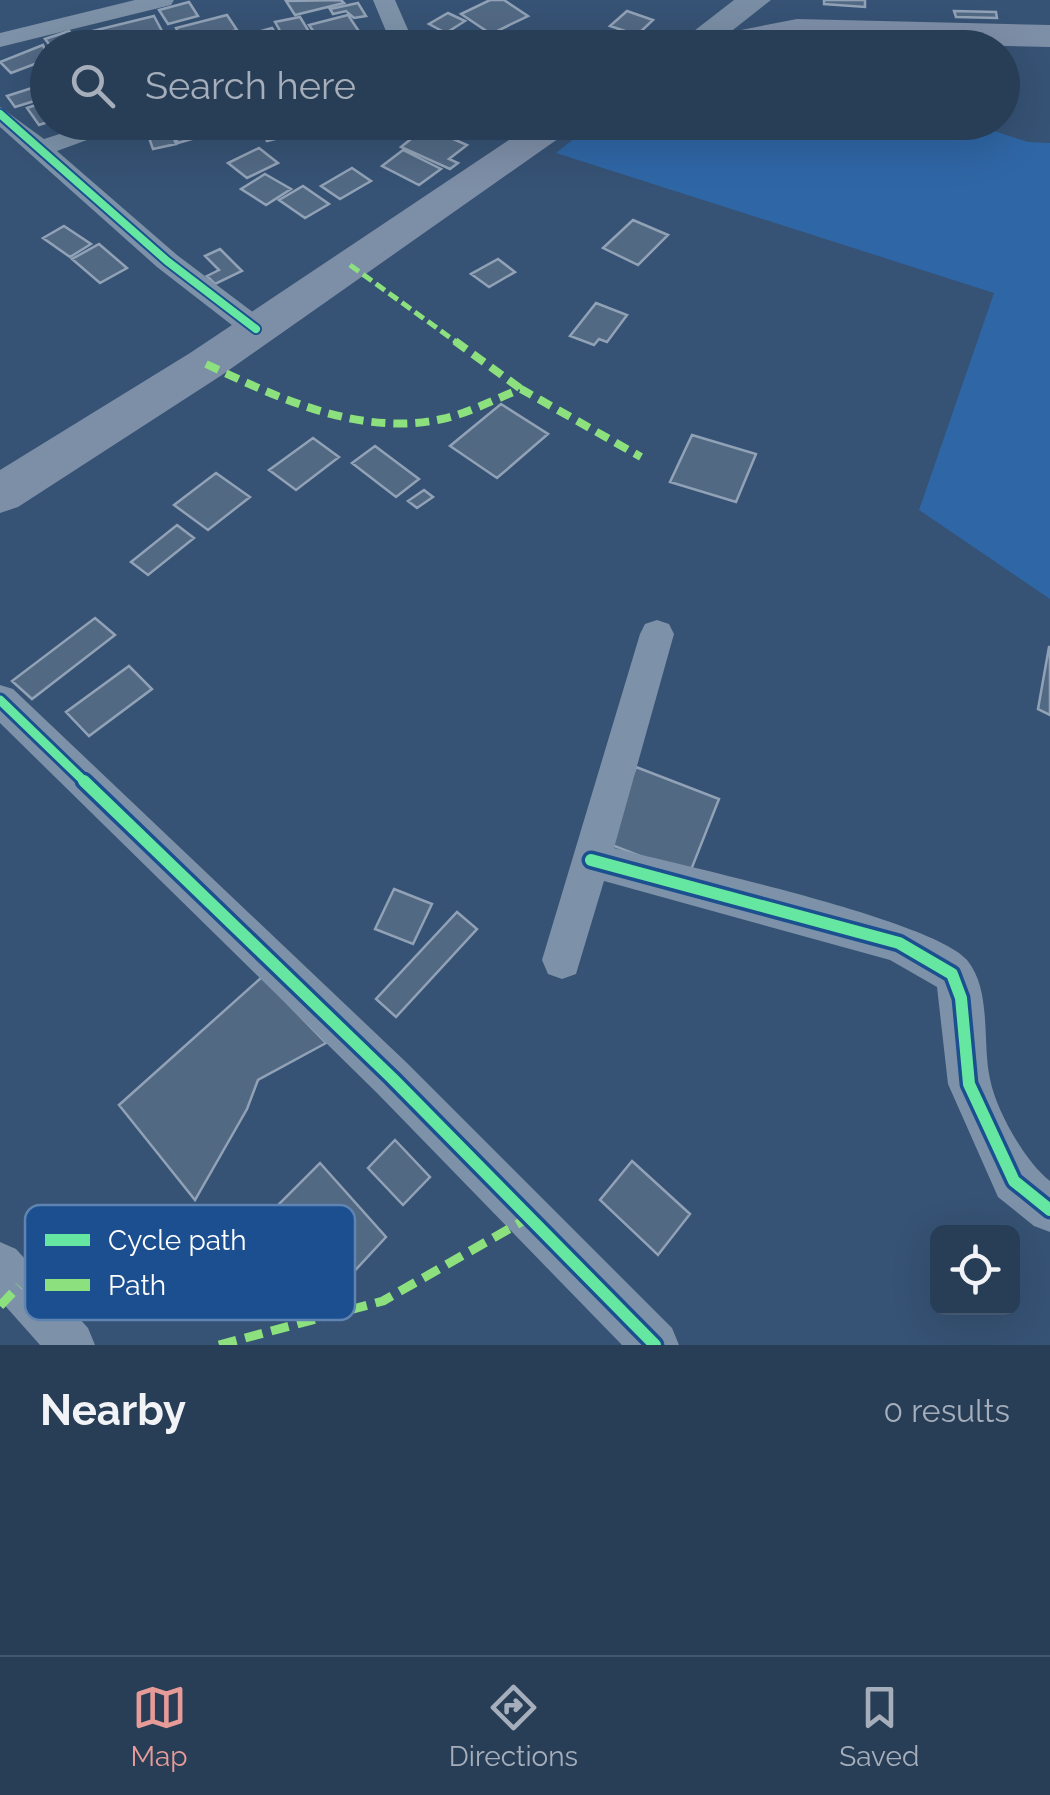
<!DOCTYPE html>
<style>
:root{--surface:#283e57;--page:#344961;--text:#f1f3f6;--muted:#a5aeba;--line:#44576d;--accent:#e69b98}
body{margin:0;font-family:Raleway,sans-serif;background:var(--page);color:var(--text)}
.controls{position:absolute;right:30px;bottom:30px;display:grid;overflow:hidden;border-radius:15px;box-shadow:0 10px 40px #0002}
.controls button{width:90px;height:90px;display:grid;place-items:center;padding:0;border:0;border-bottom:2px solid var(--line);background:var(--surface);color:var(--text);font:50px sans-serif}
.list{margin:0;padding:0;list-style:none}
h2{display:flex;justify-content:space-between;align-items:center;height:130px;margin:0;padding:0 40px;font-size:42px}
h2 small{font-size:32px;font-weight:400;color:var(--muted)}
.icon{flex:none;width:55px;height:55px;fill:none;stroke:currentColor;stroke-width:2;stroke-linecap:round;stroke-linejoin:round}
.map{position:relative;flex:none;width:1050px;height:1345px;overflow:hidden}
.search{position:absolute;background:var(--surface);box-shadow:0 10px 40px #0002;left:30px;right:30px;top:30px;height:110px;display:flex;align-items:center;gap:25px;box-sizing:border-box;padding:0 35px;border-radius:55px;color:var(--muted);font-size:38px}
.sheet{height:310px;background:var(--surface)}
nav{display:flex;justify-content:space-around;align-items:center;box-sizing:border-box;height:140px;border-top:2px solid var(--line);background:var(--surface);font-size:28px;color:var(--muted)}
nav a{display:grid;justify-items:center;gap:5px}
nav .on{color:var(--accent)}
.map>svg:first-child{display:block}
.green{fill:#2f66a5}
.building{fill:#526984;stroke:#92a2b6;stroke-width:2.5}
.lines{fill:none;stroke-linecap:round;stroke-linejoin:round}
.minor{fill:#7d92a8;fill-rule:evenodd}
.secondary{fill:#798da4;fill-rule:evenodd}
.primary{fill:#7d8ea7;fill-rule:evenodd}
.quiet-far2{stroke:#8de07e;stroke-width:5;stroke-dasharray:11 5;stroke-linecap:butt}
.quiet-far1{stroke:#8de07e;stroke-width:8;stroke-dasharray:14 8;stroke-linecap:butt}
.quiet{stroke:#8de07e;stroke-width:9;stroke-dasharray:18 9;stroke-linecap:butt}
.cycleway-far2-casing{stroke:#1b4f8f;stroke-width:12}
.cycleway-far1-casing{stroke:#1b4f8f;stroke-width:15}
.cycleway-casing{stroke:#1b4f8f;stroke-width:19}
.cycleway-far2{stroke:#66e7a1;stroke-width:8}
.cycleway-far1{stroke:#66e7a1;stroke-width:9}
.cycleway{stroke:#66e7a1;stroke-width:12}
.key{fill:#1b4f8f;stroke:#5f84b1;stroke-width:2.5}
.key-label{font-size:28px;fill:#fff}
</style>
<div class="map">
<svg width="1050" height="1345" viewBox="0 0 1050 1345">
<rect width="100%" height="100%" fill="#365274"/>
<path class="green" d="M595 122H966L1028 142 1050 143V599L919 510 994 293 556 153Z"/>
<path class="building" d="M341 0 344 3 295 15 286 1Z
M490 0H504L528 16 491 34 461 14Z
M824 0H865V7L824 4Z
M189 2 198 16 168 24 159 10Z
M358 3 366 16 354 18 346 11 333 14 330 9Z
M627 11 653 20 637 35 610 26Z
M954 11 996 12 997 18 956 17Z
M448 13 465 21 446 33 429 24Z
M227 15 237 30 184 43 176 28Z
M348 15 362 36 323 45 309 25Z
M154 16 163 33 105 48H87L80 34Z
M300 17 319 48H290L275 22Z
M272 28 282 42 238 48 232 39Z
M69 31 81 47 52 48 45 39Z
M43 45 48 59 11 73 0 62Z
M32 88 41 99 15 107 7 96Z
M48 101V122L39 125 27 108Z
M187 122H226L230 128 178 143 170 127Z
M292 122H313L316 129 267 141 262 130Z
M426 127 467 145 449 159 458 163 450 169 401 147Z
M171 130 176 144 153 149 148 135Z
M259 148 278 163 247 178 228 163Z
M403 150 441 169 419 185 382 166Z
M352 168 371 181 340 199 321 186Z
M265 174 291 189 266 205 241 189Z
M303 186 329 204 305 218 279 200Z
M633 220 668 235 638 265 603 248Z
M64 226 91 244 70 257 43 238Z
M99 244 127 268 100 283 72 259Z
M220 249 242 271 215 284 207 276 219 270 205 256Z
M498 259 515 272 489 287 471 274Z
M596 303 627 315 607 342 599 339 594 345 570 336Z
M501 404 548 434 497 478 450 446Z
M692 435 756 454 736 502 670 482Z
M313 438 339 457 296 490 269 470Z
M375 446 419 479 396 497 352 463Z
M216 473 250 497 208 530 174 505Z
M424 490 433 497 417 508 408 501Z
M177 525 194 538 148 575 131 562Z
M95 618 115 635 32 699 12 681Z
M1049 647H1050V715L1038 709Z
M129 666 152 689 89 736 66 712Z
M636 767 719 799 689 875 604 842Z
M394 889 432 904 413 944 375 929Z
M457 912 477 929 396 1017 376 999Z
M262 977 326 1043 258 1080 247 1109 195 1200 119 1105Z
M395 1140 430 1177 403 1205 368 1168Z
M632 1161 690 1214 658 1255 600 1200Z
M320 1163 386 1237 349 1277 320 1245 304 1262 266 1217Z"/>
<g class="lines">
<path class="minor" d="M135 0H174L171 5 0 47V33Z
M373 0H395L416 48H393Z
M0 107 44 139 97 122H136L57 151 177 255 266 322 270 329 266 336H246L157 267 0 127Z
M495 122H525L550 140 546 145H528Z
M657 620 669 624 674 634 614 848C679 865 931 919 967 960 992 990 982 1043 990 1079 996 1110 1025 1162 1050 1181V1232L1034 1226 998 1197 948 1084 937 987 890 960 604 881 576 974 562 979 548 974 542 960 640 634 645 624Z
M0 685 13 689 407 1063 672 1328 679 1345H622L377 1093 0 723Z
M0 1242 16 1249 88 1328 95 1345H40L0 1300Z"/>
<path class="secondary" d="M734 0H771L710 48H672Z"/>
<path class="primary" d="M797 19 1050 25V47L797 41 763 48H685L690 40Z
M536 122H582L222 375 18 507 0 513V470L190 353Z"/>
<path class="quiet-far2" d="M350 265 459 344"/>
<path class="quiet-far1" d="M455 341 521 389
M206 364C278 398 360 437 442 419 469 413 495 399 521 389L641 457"/>
<path class="quiet" d="M0 1306 19 1286
M219 1345 383 1301 528 1218"/>
<g class="cycleway-far2-casing">
<path id="cycleway-far2" d="M0 114 167 261 256 329"/>
</g>
<g class="cycleway-far1-casing">
<path id="cycleway-far1" d="M0 700 86 783"/>
</g>
<g class="cycleway-casing">
<path id="cycleway" d="M84 781 392 1078 655 1345
M591 860 899 943 952 974 961 998 969 1084 1014 1181 1050 1210"/>
</g>
<use href="#cycleway-far2" class="cycleway-far2"/>
<use href="#cycleway-far1" class="cycleway-far1"/>
<use href="#cycleway" class="cycleway"/>
</g>
<rect x="25" y="1205" width="330" height="115" rx="15" class="key"/>
<rect x="45" y="1234" width="45" height="12" fill="#66e7a1"/>
<rect x="45" y="1279" width="45" height="12" fill="#8de07e"/>
<g class="key-label">
<text x="108" y="1250">Cycle path</text>
<text x="108" y="1295">Path</text>
</g>
</svg>
<div class="controls">
<button><svg class="icon" aria-label="locate" viewBox="0 0 24 24"><circle cx="12" cy="12" r="6"/><path d="M12 2v4M12 18v4M2 12h4M18 12h4"/></svg></button>
</div>
<div class="search"><svg class="icon" aria-label="search" viewBox="0 0 24 24"><circle cx="10" cy="10" r="6"/><path d="M15 15l6 6"/></svg>Search here</div>
</div>
<section class="sheet">
<h2>Nearby<small>0 results</small></h2>
<ul class="list">
</ul>
</section>
<nav>
<a class="on"><svg class="icon" aria-label="map" viewBox="0 0 24 24"><path d="M3 6l6-2 6 2 6-2v14l-6 2-6-2-6 2zM9 4v14M15 6v14"/></svg>Map</a>
<a><svg class="icon" aria-label="directions" viewBox="0 0 24 24"><path d="M12 3l9 9-9 9-9-9zM9 14v-3h6M13 9l2 2-2 2"/></svg>Directions</a>
<a><svg class="icon" aria-label="saved" viewBox="0 0 24 24"><path d="M7 4h10v16l-5-4-5 4z"/></svg>Saved</a>
</nav>
